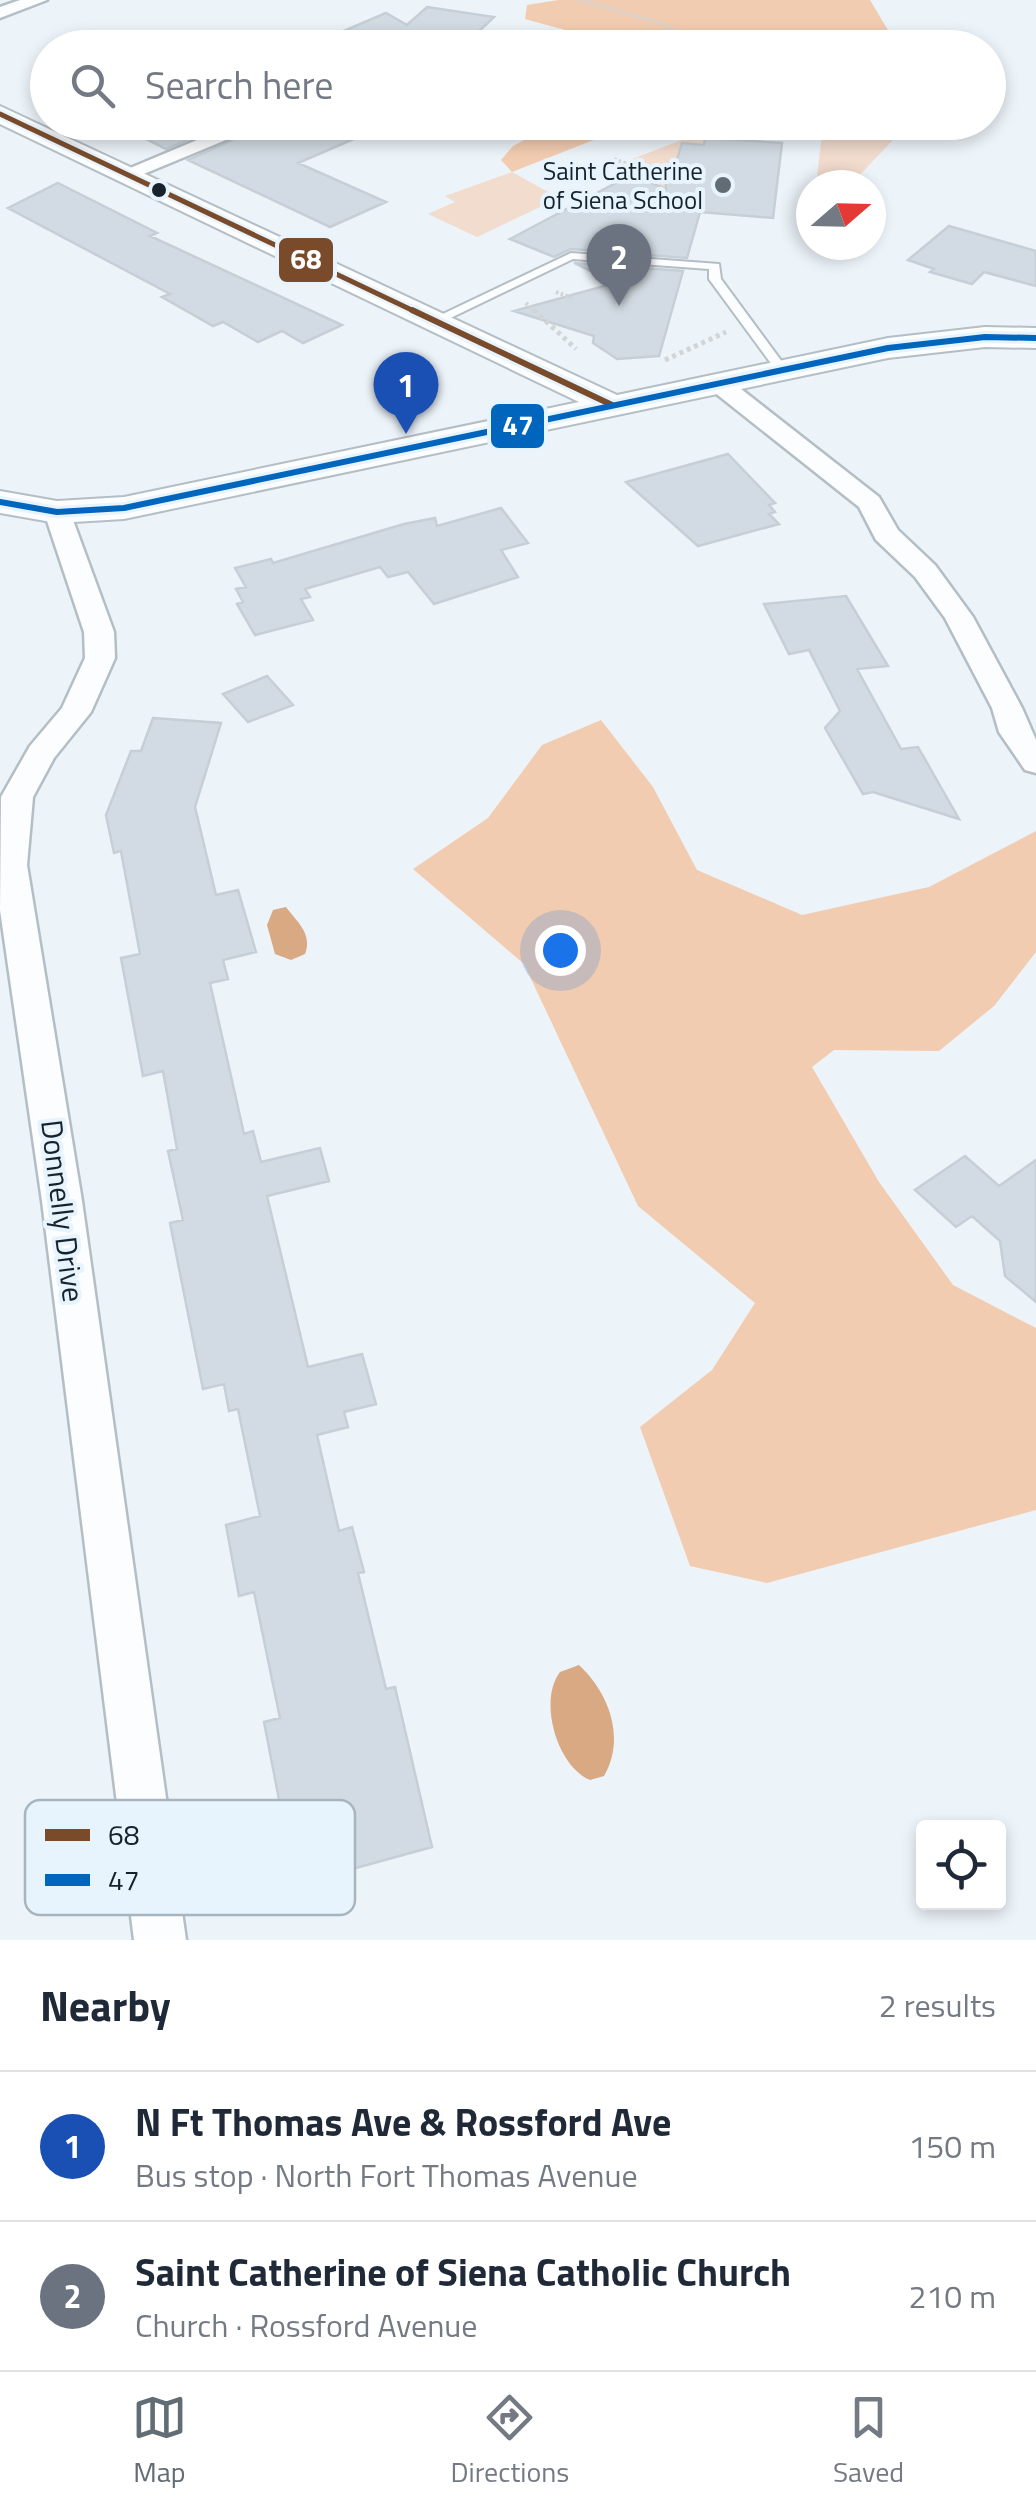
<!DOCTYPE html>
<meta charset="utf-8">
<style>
:root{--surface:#fff;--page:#f6f6f7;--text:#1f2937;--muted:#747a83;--line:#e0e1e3;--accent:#616c74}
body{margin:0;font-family:"Titillium Web",sans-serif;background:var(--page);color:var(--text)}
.controls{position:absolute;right:30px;bottom:30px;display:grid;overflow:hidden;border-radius:10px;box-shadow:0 5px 15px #0003}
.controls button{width:90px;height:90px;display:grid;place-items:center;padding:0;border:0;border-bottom:2px solid var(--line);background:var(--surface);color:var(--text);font:50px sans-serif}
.compass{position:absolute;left:796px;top:170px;width:90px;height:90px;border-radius:50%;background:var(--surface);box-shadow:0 5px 15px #0003;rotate:70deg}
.you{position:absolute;left:560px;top:950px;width:35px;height:35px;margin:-25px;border:8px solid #fff;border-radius:50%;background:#1a73e8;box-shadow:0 0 0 15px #1a73e833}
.badge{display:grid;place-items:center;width:65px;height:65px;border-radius:50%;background:var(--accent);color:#fff;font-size:32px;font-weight:700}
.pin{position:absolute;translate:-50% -82px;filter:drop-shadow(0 2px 5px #0008)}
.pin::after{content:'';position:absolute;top:52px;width:35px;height:30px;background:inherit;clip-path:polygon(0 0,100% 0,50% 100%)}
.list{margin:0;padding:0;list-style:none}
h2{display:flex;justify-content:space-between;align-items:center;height:130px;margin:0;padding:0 40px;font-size:42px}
h2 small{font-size:32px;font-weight:400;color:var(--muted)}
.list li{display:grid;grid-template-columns:65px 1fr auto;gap:30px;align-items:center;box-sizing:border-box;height:150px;padding:0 40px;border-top:2px solid var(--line)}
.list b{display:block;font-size:38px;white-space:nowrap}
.list p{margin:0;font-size:32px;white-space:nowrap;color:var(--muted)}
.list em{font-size:32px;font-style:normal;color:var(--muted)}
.icon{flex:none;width:55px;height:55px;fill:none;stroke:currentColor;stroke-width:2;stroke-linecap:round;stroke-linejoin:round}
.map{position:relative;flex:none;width:1036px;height:1940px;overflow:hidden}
.search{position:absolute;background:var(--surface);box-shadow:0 5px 15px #0003;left:30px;right:30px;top:30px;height:110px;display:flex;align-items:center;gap:25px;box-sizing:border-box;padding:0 35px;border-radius:55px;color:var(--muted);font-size:38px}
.sheet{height:430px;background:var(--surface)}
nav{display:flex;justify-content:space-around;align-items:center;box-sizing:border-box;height:140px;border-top:2px solid var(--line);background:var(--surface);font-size:28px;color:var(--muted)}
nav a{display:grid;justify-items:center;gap:5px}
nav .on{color:var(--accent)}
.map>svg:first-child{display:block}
.green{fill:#f2dcce}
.forest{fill:#f2ccb0}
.water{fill:#d8a983}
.building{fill:#d2dbe3;stroke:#c6cfd6;stroke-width:2.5}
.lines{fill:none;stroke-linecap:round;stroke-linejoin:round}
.lane-casing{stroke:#b4bec5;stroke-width:4}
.street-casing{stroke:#b4bec5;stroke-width:5}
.secondary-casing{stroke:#b4bec5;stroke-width:4}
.path-far1{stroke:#d2d4d6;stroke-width:4;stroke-dasharray:2.5 2.5;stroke-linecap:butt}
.path{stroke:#d2d4d6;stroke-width:5;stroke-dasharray:4 4;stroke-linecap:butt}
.lane{fill:#fcfdfe;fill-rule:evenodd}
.street{fill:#fcfdfe;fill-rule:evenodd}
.secondary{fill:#fcfdfe;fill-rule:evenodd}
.bus-1-far1-casing{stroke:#e7f4fe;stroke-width:10}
.bus-1-casing{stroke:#e7f4fe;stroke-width:12}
.bus-2-casing{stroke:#e7f4fe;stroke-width:12}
.bus-1-far1{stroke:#7a4b2a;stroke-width:5}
.bus-1{stroke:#7a4b2a;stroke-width:6}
.bus-2{stroke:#0065bd;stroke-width:6}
.poi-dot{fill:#616c74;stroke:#e7f4fe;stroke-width:4}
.bus-dot{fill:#16232c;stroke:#e7f4fe;stroke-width:4}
.labels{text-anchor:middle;stroke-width:8;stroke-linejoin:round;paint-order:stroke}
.far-poi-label{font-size:25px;fill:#16232c;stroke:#e7f4fe;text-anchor:end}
.street-label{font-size:30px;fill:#16232c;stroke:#e7f4fe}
.key{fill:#e7f4fe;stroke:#a8b5bf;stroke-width:2.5}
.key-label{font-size:28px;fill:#16232c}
.line-badge{stroke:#e7f4fe;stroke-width:4}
.badge-label{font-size:28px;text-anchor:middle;font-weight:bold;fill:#fff}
</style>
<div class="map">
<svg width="1036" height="1940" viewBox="0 0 1036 1940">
<rect width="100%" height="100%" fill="#ecf3f9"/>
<path class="green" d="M813 123H899L894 139 850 185H816L822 134Z
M720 125 738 131V140L706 138 704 145 682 143 675 166H666L665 180 672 181 668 189 617 165Z
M512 172 559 198 477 237 428 214 455 202 445 196Z"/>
<path class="forest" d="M558 0H870L898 47H627L525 19 527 5Z
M556 123V122L637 123 512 172 501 160 513 146Z
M601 720 653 787 697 870 802 915 929 887 1036 831V952L994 1006 939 1051 834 1050 812 1067 879 1182 953 1285 1036 1328V1510L767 1583 690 1566 640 1427 712 1370 755 1303 638 1206 524 964 413 869 488 818 542 745Z"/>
<path class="water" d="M286 907C296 921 313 933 305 954L291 960 275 954 267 925 273 910Z
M579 1665C609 1693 626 1738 604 1776L590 1780C557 1766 538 1701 560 1672Z"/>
<path class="building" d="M427 7 494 17 461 48H304L386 13 407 25Z
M113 122H229L166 149Z
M273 122H393L298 163 386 202 330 227 188 160Z
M705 138 782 143 773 218 700 212 687 258 571 249 554 257 510 239 631 175 666 189V166H675L682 143 704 145Z
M58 183 157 233 150 236 342 325 303 343 282 331 258 342 223 322 213 326 162 297 170 294 8 208Z
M949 226 1036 251V286L984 272 972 284 930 272 934 269 908 260Z
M574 263 683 271 659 356 617 359 593 343 594 336 514 311 615 283Z
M728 454 775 503 769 505 775 512 769 514 779 524 698 546 626 482Z
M501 508 528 543 501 550 518 577 434 604 408 572 388 577 380 567 305 589 310 597 301 599 313 620 255 635 237 604 243 602 236 589 246 587 235 568 271 559 273 563 404 524 435 518 437 526Z
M846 596 888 666 857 669 901 749 918 747 959 819 873 792 863 794 825 728 840 711 809 650 789 654 764 604Z
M267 676 293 705 248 722 223 694Z
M153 718 221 723 195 807 216 895 238 890 256 952 223 960 228 979 210 983 244 1134 253 1131 261 1162 320 1148 329 1181 267 1196 308 1367 362 1354 376 1404 344 1412 348 1427 317 1435 339 1531 352 1527 364 1572 358 1573 386 1689 395 1687 432 1847 316 1879 303 1809 282 1815 264 1722 280 1718 254 1592 239 1596 226 1525 260 1516 238 1409 229 1411 224 1384 203 1389 170 1223 183 1220 168 1151 177 1149 163 1071 143 1076 121 958 140 954 121 851 114 853 106 815 131 751H141Z
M965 1156 999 1186 1036 1160V1302L1005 1276 1000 1241 972 1216 956 1227 915 1190Z"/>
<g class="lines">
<g class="lane-casing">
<path id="lane" d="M571 253 719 264 721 279 788 370 778 373 709 279V269L573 259 436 325 426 322Z"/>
</g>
<g class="street-casing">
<path id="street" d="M20 0H47L0 18V7Z
M240 122H269L134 178H120L116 174Z
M718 376 727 378 879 497 898 530 935 565 973 617 1022 708 1036 740V773L1025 770 999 732 992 708 945 618 915 577 876 540 859 507 709 388 706 383 709 378Z
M57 504 70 512 114 632 115 658 91 712 54 758 33 797 27 865 82 1201 186 1940H134L42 1201 0 910 1 797 30 746 62 708 85 658 84 632 44 512Z"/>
</g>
<g class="secondary-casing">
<path id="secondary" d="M0 106 617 395 888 338 985 327 1036 328V348L985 347 888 358 124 519 57 523 0 513V491L57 501 124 497 579 402 0 124Z"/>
</g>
<path class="path-far1" d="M579 0 657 22 709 48
M614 159 648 172
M640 178 666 168
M556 292 573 298
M526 303 536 313"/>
<path class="path" d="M534 310 576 349
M665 360 726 332"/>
<use href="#lane" class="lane"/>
<use href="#street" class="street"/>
<use href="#secondary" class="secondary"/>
<g class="bus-1-far1-casing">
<path id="bus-1-far1" d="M0 114 418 313"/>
</g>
<g class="bus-1-casing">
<path id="bus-1" d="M412 310 612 405"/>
</g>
<g class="bus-2-casing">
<path id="bus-2" d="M0 502 57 512 124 508 888 348 985 337 1036 338"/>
</g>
<use href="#bus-1-far1" class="bus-1-far1"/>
<use href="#bus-1" class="bus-1"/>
<use href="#bus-2" class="bus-2"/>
</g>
<circle class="poi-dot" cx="723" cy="185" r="10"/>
<circle class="bus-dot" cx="159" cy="190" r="9"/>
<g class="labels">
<g class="far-poi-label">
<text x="703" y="180">Saint Catherine<tspan x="703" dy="29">of Siena School</tspan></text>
</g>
<g class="street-label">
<text transform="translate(62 1211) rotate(83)" y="10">Donnelly Drive</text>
</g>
</g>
<rect x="25" y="1800" width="330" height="115" rx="15" class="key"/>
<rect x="45" y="1829" width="45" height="12" fill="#7a4b2a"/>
<rect x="45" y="1874" width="45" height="12" fill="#0065bd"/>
<g class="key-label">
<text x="108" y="1845">68</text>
<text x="108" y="1890">47</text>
</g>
<g class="line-badge">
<rect x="277" y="236" width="58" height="48" rx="10" fill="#7a4b2a"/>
<rect x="489" y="402" width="57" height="48" rx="10" fill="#0065bd"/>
</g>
<g class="badge-label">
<text x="306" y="269">68</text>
<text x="518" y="435">47</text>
</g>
</svg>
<div class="controls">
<button><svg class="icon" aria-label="locate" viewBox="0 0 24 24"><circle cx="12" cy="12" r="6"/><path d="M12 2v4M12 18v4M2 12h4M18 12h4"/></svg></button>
</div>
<svg class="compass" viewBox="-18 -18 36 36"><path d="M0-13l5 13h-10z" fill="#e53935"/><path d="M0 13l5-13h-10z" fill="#747a83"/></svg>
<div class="you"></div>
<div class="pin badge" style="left:406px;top:434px;background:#1a4fb4">1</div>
<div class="pin badge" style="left:619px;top:306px;background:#6b7280">2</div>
<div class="search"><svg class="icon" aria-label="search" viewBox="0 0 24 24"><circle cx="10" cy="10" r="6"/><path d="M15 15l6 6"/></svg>Search here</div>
</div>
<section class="sheet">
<h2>Nearby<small>2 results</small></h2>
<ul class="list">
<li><span class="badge" style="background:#1a4fb4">1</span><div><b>N Ft Thomas Ave &amp; Rossford Ave</b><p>Bus stop · North Fort Thomas Avenue</p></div><em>150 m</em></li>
<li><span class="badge" style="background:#6b7280">2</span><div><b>Saint Catherine of Siena Catholic Church</b><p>Church · Rossford Avenue</p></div><em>210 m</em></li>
</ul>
</section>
<nav>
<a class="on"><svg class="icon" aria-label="map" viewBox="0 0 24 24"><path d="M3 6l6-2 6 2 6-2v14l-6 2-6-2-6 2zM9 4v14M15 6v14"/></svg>Map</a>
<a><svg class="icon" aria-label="directions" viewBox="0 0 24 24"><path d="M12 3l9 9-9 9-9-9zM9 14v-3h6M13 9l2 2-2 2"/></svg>Directions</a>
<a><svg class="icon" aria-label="saved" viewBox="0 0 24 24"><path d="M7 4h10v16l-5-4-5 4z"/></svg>Saved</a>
</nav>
